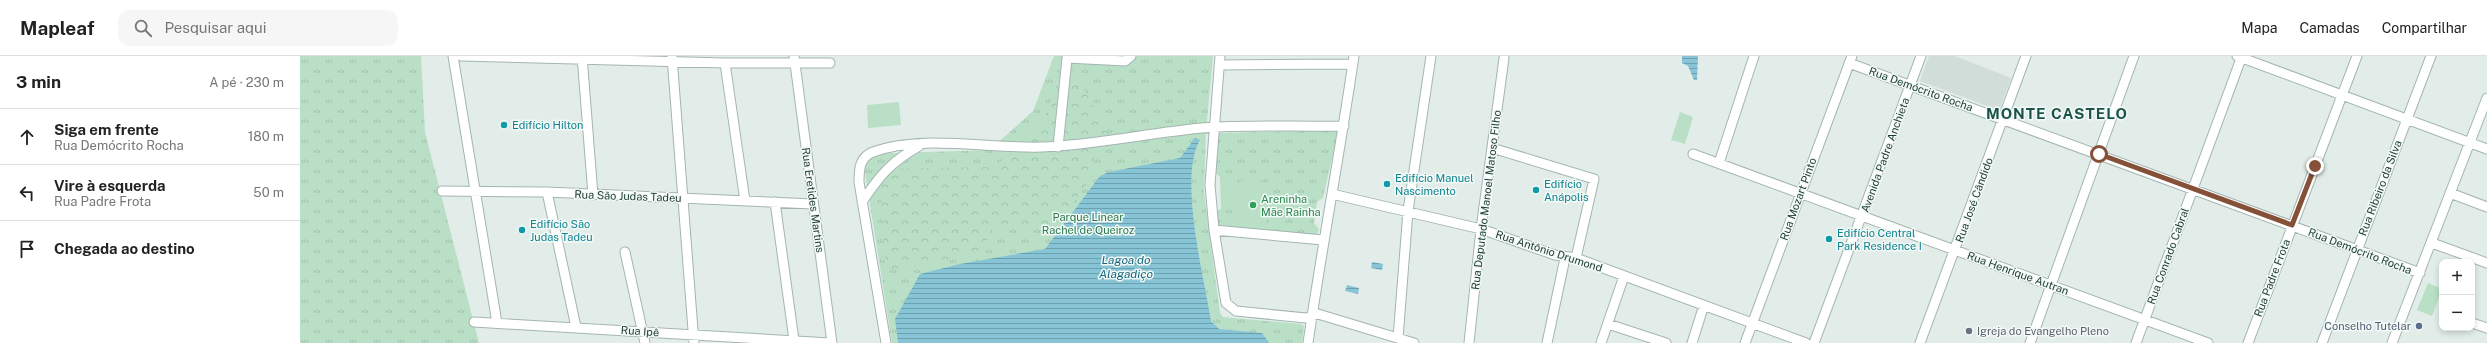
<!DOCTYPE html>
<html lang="pt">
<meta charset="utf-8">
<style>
:root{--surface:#fff;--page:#f6f6f6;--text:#222;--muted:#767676;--line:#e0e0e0}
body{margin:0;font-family:"Public Sans",sans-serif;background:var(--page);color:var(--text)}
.controls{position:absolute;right:12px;bottom:12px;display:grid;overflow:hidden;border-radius:8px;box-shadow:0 2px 6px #0003}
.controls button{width:36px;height:36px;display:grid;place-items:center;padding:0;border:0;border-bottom:1px solid var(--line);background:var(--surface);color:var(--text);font:20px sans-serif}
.stop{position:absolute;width:12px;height:12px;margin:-9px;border:3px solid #845038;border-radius:50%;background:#fff}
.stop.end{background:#845038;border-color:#fff;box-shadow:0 1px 4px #0008}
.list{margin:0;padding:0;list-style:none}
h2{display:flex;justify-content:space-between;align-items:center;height:52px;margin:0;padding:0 16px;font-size:17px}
h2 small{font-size:13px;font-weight:400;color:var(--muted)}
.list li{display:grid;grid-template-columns:26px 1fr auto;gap:12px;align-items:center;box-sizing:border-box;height:56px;padding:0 16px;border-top:1px solid var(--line)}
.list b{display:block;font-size:15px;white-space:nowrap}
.list p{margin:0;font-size:13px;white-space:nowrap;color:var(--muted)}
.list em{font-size:13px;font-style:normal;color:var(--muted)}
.icon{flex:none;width:22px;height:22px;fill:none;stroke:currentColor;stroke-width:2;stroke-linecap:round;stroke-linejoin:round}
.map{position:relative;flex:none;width:2187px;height:287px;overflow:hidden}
header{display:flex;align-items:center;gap:24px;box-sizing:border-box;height:56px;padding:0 20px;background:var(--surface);border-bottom:1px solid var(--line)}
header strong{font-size:19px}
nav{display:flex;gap:22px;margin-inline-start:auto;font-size:14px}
.search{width:280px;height:36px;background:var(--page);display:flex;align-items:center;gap:10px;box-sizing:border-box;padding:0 14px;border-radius:12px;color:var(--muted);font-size:15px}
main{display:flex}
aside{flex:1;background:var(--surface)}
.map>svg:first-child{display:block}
.built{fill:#d0ddd8}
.grass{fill:url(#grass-tufts)}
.forest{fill:url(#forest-crowns)}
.pitch{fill:#b9e0c6}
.water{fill:url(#water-rules)}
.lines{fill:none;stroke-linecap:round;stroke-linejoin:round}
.minor-casing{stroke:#a4b5b1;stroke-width:11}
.minor{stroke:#fff;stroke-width:9}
.route{stroke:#845038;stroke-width:5}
.culture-dot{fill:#0f9aa8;stroke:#f3f9f6;stroke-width:1.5}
.leisure-dot{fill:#2e9e5b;stroke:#f3f9f6;stroke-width:1.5}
.service-dot{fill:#5c6f8a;stroke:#f3f9f6;stroke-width:1.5}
.worship-dot{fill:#6b7280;stroke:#f3f9f6;stroke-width:1.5}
.labels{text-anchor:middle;stroke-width:3;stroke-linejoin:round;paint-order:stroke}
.street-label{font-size:11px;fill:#213f39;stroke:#f3f9f6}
.culture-label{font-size:11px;fill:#0d838f;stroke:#f3f9f6;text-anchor:start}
.leisure-label{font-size:11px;fill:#27864d;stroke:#f3f9f6;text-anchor:start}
.park-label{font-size:11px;fill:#28794d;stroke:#f3f9f6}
.service-label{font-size:11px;fill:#4e5e75;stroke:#f3f9f6;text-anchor:end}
.worship-label{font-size:11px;fill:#5b616d;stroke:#f3f9f6;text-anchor:start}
.water-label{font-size:12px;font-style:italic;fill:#166680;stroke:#f3f9f6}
.district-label{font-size:15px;font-weight:bold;letter-spacing:1px;fill:#1b5349;stroke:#f3f9f6}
</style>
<header>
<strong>Mapleaf</strong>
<div class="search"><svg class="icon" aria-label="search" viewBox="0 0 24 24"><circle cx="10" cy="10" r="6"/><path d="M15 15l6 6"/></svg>Pesquisar aqui</div>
<nav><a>Mapa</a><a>Camadas</a><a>Compartilhar</a></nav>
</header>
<main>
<aside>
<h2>3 min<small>A pé · 230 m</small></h2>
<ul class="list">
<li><svg class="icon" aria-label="ahead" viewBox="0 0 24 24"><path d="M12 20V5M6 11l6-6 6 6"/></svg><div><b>Siga em frente</b><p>Rua Demócrito Rocha</p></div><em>180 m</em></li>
<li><svg class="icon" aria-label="left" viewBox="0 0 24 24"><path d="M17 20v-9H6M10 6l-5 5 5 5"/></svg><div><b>Vire à esquerda</b><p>Rua Padre Frota</p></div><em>50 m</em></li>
<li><svg class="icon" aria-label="arrive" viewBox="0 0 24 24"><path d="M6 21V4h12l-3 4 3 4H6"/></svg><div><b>Chegada ao destino</b></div></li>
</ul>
</aside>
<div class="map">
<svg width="2187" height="287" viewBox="0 0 2187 287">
<defs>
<pattern id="grass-tufts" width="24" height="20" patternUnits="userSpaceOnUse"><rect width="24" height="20" fill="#b9e0c6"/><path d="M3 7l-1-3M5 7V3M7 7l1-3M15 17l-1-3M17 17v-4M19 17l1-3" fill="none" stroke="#9fc1ab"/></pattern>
<pattern id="forest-crowns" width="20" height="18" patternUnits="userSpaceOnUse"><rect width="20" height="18" fill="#b9e0c6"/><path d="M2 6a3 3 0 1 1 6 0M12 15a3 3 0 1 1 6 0" fill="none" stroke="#9fc1ab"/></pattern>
<pattern id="water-rules" width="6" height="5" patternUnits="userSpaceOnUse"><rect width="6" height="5" fill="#86c4d6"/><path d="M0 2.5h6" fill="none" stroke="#6da1af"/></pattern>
</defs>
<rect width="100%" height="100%" fill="#e2ede9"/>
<path class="built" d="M1629 0H1655L1711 22 1700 52 1698 54 1620 25Z"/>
<path class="grass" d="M0 0H121L125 76 179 287H0Z
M754 0H913L906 75 904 136 920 257 923 261 1001 268 1004 270 1002 287H592L562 98 690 94 733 55Z
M1036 74 1038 76 1023 142 1017 146 1014 167 1019 173 1018 177 1013 179 918 169 916 155 921 153 920 121 914 115 918 77Z"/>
<path class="forest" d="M767 4 811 81 794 98V119L755 171 691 174 682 197 586 215 579 113 695 111 743 64Z"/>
<path class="pitch" d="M599 46 601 69 568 72 567 49Z
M1380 56 1393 61 1385 88 1371 84Z
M924 119 934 120 932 147 922 146Z
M940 124 971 127 965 174 935 170Z
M2128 227 2142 233 2132 260 2117 254Z"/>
<path class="water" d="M1382 0H1398L1397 24H1394L1388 10 1382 7Z
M895 82 900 84C878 121 904 221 911 265L919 273 962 277 969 287H598L595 263 620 218 660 208 745 193 800 120 809 116 880 102Z
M1072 206 1083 208 1082 214 1071 212Z
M1047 229 1059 232 1058 238 1045 235Z"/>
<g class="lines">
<g class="minor-casing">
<path id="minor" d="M153 0 197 267
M161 0 425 7H530
M282 0 293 139
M494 0 532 287
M920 0 910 129 914 174 926 247 936 255 1006 262 1018 258 1114 287
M1937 0 2187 93
M372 1 394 287
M425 7 445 145
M1549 7 2120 217
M919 9 1052 8
M758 91 767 2 825 5 831 0
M1192 92 1294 123 1276 202
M1393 98 1908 287
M1419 107 1454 0
M142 135 247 136 513 148
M247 136 276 271
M2150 137 2187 151
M1032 138 1181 173 1255 199 1276 202 1506 287
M475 146 494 284
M562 146C580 119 591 106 619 90
M914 174 1023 184
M2132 187 2187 207
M325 196 345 287
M174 266 530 287
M2172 267 2187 272
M1308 268 1366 287
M1098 282 1108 155 1131 0
M586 287 559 126C559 112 560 101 573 96 620 78 692 93 742 91 796 89 848 77 902 72 949 68 997 71 1044 70
M1008 287C1022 191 1040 96 1054 0
M1169 287 1181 173 1204 2
M1247 287 1265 202
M1301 287 1324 220
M1392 287 1404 249
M1445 287 1552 0
M1514 287 1621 0
M1620 287 1726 0
M1730 287 1834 0
M1836 287 1942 0
M1948 287 2057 0
M2022 287 2131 0
M2092 287 2187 42"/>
</g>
<use href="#minor" class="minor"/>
</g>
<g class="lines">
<path class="route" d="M1799 98 1992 169 2015 110"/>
</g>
<g class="culture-dot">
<circle cx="204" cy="69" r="4"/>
<circle cx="1087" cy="128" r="4"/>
<circle cx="1236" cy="134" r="4"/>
<circle cx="222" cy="174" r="4"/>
<circle cx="1529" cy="183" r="4"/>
</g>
<circle class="leisure-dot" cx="953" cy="149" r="4"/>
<circle class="service-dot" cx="2119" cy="270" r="4"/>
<circle class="worship-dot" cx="1669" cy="275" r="4"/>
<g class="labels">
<g class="street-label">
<text transform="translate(1621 33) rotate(20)" y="4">Rua Demócrito Rocha</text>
<text transform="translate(1585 99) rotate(-70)" y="4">Avenida Padre Anchieta</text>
<text transform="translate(2080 132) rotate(-69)" y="4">Rua Ribeiro da Silva</text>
<text transform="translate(328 140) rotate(2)" y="4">Rua São Judas Tadeu</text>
<text transform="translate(1498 143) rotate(-70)" y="4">Rua Mozart Pinto</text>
<text transform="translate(513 144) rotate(82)" y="4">Rua Eretides Martins</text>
<text transform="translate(1186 144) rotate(-83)" y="4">Rua Deputado Manoel Matoso Filho</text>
<text transform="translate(1674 144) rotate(-70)" y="4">Rua José Cândido</text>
<text transform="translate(1249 195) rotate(18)" y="4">Rua Antônio Drumond</text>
<text transform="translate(2060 195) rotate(21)" y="4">Rua Demócrito Rocha</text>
<text transform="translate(1868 200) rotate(-70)" y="4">Rua Conrado Cabral</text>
<text transform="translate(1718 217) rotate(20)" y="4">Rua Henrique Autran</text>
<text transform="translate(1972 222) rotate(-69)" y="4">Rua Padre Frota</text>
<text transform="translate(340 275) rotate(4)" y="4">Rua Ipê</text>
</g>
<g class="culture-label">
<text x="212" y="73">Edifício Hilton</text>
<text x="1095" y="126">Edifício Manuel<tspan x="1095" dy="13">Nascimento</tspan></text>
<text x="1244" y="132">Edifício<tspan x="1244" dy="13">Anápolis</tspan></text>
<text x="230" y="172">Edifício São<tspan x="230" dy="13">Judas Tadeu</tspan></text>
<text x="1537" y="181">Edifício Central<tspan x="1537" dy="13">Park Residence I</tspan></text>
</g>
<g class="leisure-label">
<text x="961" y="147">Areninha<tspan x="961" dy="13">Mãe Rainha</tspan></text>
</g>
<g class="park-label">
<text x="788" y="165">Parque Linear<tspan x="788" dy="13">Rachel de Queiroz</tspan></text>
</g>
<g class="service-label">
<text x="2111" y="274">Conselho Tutelar</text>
</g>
<g class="worship-label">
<text x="1677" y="279">Igreja do Evangelho Pleno</text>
</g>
<g class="water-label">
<text x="826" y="208">Lagoa do<tspan x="826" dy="14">Alagadiço</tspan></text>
</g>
<g class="district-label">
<text x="1757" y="63">MONTE CASTELO</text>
</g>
</g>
</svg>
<div class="controls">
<button>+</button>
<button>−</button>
</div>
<div class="stop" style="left:1799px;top:98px"></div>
<div class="stop end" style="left:2015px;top:110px"></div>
</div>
</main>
